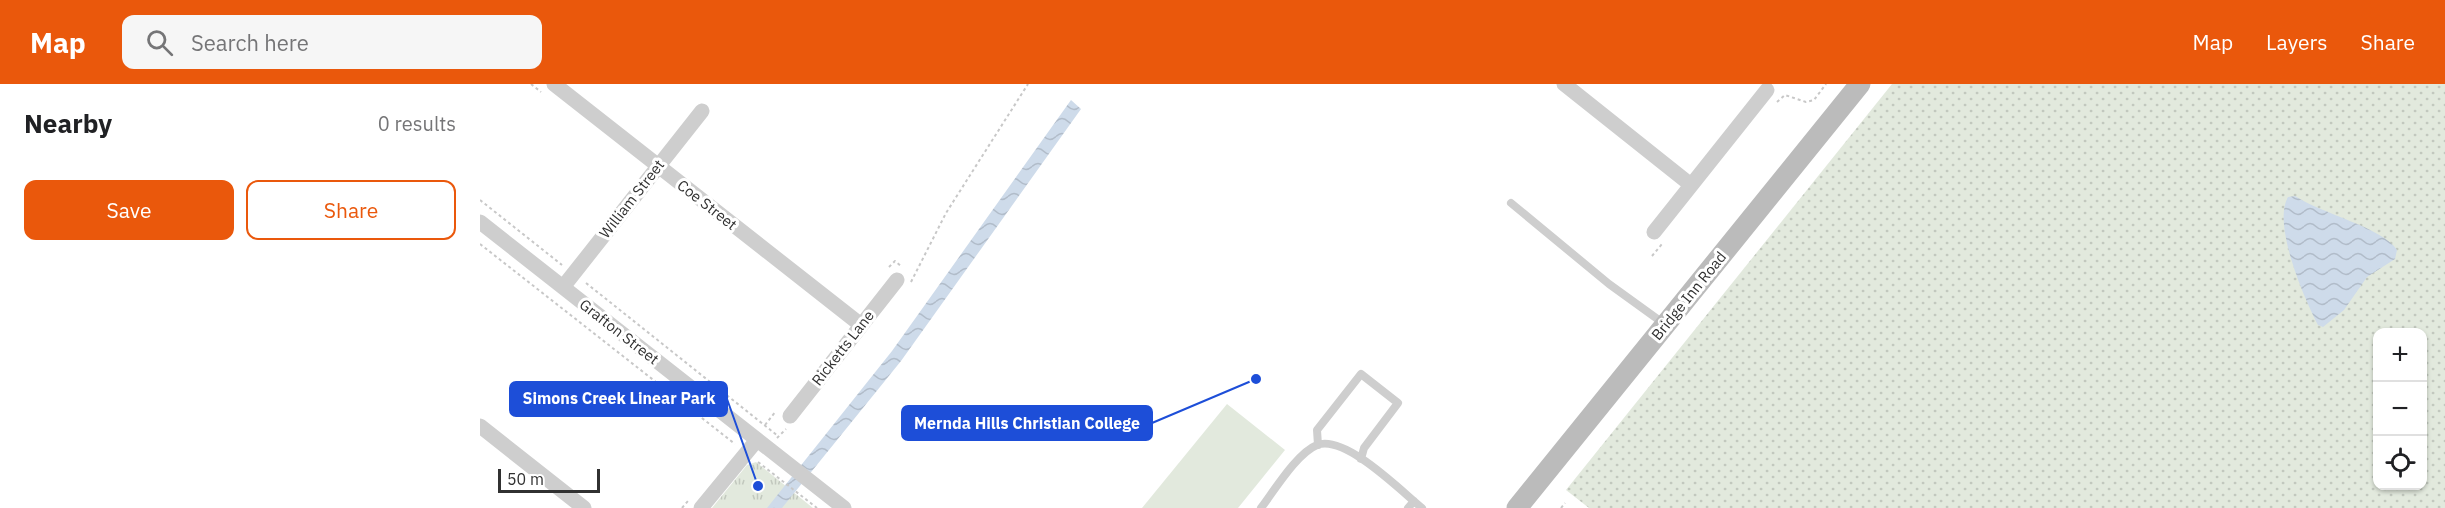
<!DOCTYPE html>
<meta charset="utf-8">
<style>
:root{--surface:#fff;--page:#f6f6f6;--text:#202124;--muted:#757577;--line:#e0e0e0;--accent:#ea580c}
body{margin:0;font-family:"IBM Plex Sans",sans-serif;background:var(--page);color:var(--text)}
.controls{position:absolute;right:18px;bottom:18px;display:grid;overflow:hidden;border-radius:12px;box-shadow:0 2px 4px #0004}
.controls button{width:54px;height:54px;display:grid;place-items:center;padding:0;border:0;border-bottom:2px solid var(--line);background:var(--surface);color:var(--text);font:30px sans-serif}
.scale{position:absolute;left:18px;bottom:15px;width:102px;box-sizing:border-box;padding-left:6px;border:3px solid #313131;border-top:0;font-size:16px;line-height:21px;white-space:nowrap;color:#313131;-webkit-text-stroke:4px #fff;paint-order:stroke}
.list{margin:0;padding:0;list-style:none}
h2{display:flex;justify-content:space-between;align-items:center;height:78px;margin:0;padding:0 24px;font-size:26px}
h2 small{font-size:20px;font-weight:400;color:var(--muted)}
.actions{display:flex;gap:12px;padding:18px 24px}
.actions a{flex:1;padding:14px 0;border:2px solid var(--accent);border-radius:12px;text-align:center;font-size:21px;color:var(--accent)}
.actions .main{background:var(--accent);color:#fff}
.icon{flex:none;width:33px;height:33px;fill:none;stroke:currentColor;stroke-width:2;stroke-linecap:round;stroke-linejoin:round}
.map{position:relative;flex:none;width:1965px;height:424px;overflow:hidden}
header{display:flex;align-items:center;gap:36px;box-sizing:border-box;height:84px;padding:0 30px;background:var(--accent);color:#fff}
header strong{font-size:28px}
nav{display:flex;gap:33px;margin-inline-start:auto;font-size:21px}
.search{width:420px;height:54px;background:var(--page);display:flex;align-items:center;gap:15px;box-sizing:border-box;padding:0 21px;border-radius:12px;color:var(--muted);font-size:22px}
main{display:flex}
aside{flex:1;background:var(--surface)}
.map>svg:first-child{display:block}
.grass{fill:url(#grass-dots);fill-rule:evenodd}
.park{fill:url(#park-tufts)}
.garden{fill:#e2e9dd}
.water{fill:url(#water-waves)}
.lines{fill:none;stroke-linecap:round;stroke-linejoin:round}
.path{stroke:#c8c8c8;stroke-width:2;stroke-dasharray:3 3;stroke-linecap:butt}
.service{stroke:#cecece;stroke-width:8}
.minor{stroke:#cecece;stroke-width:15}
.secondary{stroke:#bbb;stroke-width:21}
.labels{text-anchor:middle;stroke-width:6;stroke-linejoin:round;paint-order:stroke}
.street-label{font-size:15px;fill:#313131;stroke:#fff}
.leader{fill:none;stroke:#1d4ed8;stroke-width:2}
.callout-dot{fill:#1d4ed8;stroke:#fff;stroke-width:2}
.callout{fill:#1d4ed8;stroke:#1d4ed8;stroke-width:2}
.callout-label{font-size:16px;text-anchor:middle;font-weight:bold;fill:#fff}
</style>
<header>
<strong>Map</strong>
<div class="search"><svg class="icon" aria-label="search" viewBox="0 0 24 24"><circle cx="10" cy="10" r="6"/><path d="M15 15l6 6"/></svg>Search here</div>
<nav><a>Map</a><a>Layers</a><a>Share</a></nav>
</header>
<main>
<aside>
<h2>Nearby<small>0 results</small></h2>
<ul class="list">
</ul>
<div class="actions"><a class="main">Save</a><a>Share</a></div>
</aside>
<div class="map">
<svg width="1965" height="424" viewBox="0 0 1965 424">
<defs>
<pattern id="grass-dots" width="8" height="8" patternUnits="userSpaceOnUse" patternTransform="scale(1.5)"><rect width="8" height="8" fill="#e2e9dd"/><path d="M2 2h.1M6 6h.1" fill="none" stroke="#c2c8be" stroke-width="1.8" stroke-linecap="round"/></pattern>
<pattern id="park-tufts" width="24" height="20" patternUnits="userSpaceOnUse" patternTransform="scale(1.5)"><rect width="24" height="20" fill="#e2e9dd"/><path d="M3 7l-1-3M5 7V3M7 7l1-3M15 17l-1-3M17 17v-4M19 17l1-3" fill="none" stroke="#c2c8be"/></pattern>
<pattern id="water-waves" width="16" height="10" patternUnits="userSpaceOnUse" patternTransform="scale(1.5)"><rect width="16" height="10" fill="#cedbea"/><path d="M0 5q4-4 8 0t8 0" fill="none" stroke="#b1bcc9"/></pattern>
</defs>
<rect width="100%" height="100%" fill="#fff"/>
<path class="grass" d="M1412 0H1965V424H1109L1086 406ZM1898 249H1942V402H1898Z"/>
<path class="park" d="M276 378 333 424H232L267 381Z"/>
<path class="garden" d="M747 320 805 366 758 424H662Z"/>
<path class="water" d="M591 16 601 25 421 277 302 424H287L412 267Z
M1815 112C1842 130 1902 143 1917 166L1915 175 1887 193 1864 226 1843 243 1838 241C1824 214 1792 140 1808 113Z"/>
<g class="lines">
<path class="path" d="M51 0 61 8
M1297 18 1305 11 1326 18 1334 16 1346 0
M0 116 82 181
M0 160 255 360
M1172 172 1182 160
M409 183 415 177 422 183
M431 198 466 129 548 0
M106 199 298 352
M285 341 296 327
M297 354 306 345
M278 378 337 424
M202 424 208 417
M1081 424 1085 419"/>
<path class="service" d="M1031 119 1129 200 1183 239
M838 361 837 346 881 290 918 319 884 364 881 375
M781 424C794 407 817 369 837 361 865 350 921 407 942 424
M928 424 934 417"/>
<path class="minor" d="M74 0 381 241
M1084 0 1211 101
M0 138 364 424
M1174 148 1287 6
M83 203 222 27
M310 332 417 196
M0 342 104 424
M221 424 277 356"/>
<path class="secondary" d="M1037 424 1380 0"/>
</g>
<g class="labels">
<g class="street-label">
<text transform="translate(152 115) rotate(-52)" y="5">William Street</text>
<text transform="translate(227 121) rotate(38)" y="5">Coe Street</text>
<text transform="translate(1209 212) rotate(-51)" y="5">Bridge Inn Road</text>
<text transform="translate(139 248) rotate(38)" y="5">Grafton Street</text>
<text transform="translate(363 264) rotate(-52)" y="5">Ricketts Lane</text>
</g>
</g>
<path class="leader" d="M278 402L247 315M776 295L672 339"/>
<g class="callout-dot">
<circle cx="278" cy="402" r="6"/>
<circle cx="776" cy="295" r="6"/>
</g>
<g class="callout">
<rect x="30" y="298" width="217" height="34" rx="6"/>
<rect x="422" y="322" width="250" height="34" rx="6"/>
</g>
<g class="callout-label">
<text x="139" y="320">Simons Creek Linear Park</text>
<text x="547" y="345">Mernda Hills Christian College</text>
</g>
</svg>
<div class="controls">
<button>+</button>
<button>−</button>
<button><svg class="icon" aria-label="locate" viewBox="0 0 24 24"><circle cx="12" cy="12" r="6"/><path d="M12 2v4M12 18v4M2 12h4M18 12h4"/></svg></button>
</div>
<div class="scale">50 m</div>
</div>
</main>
